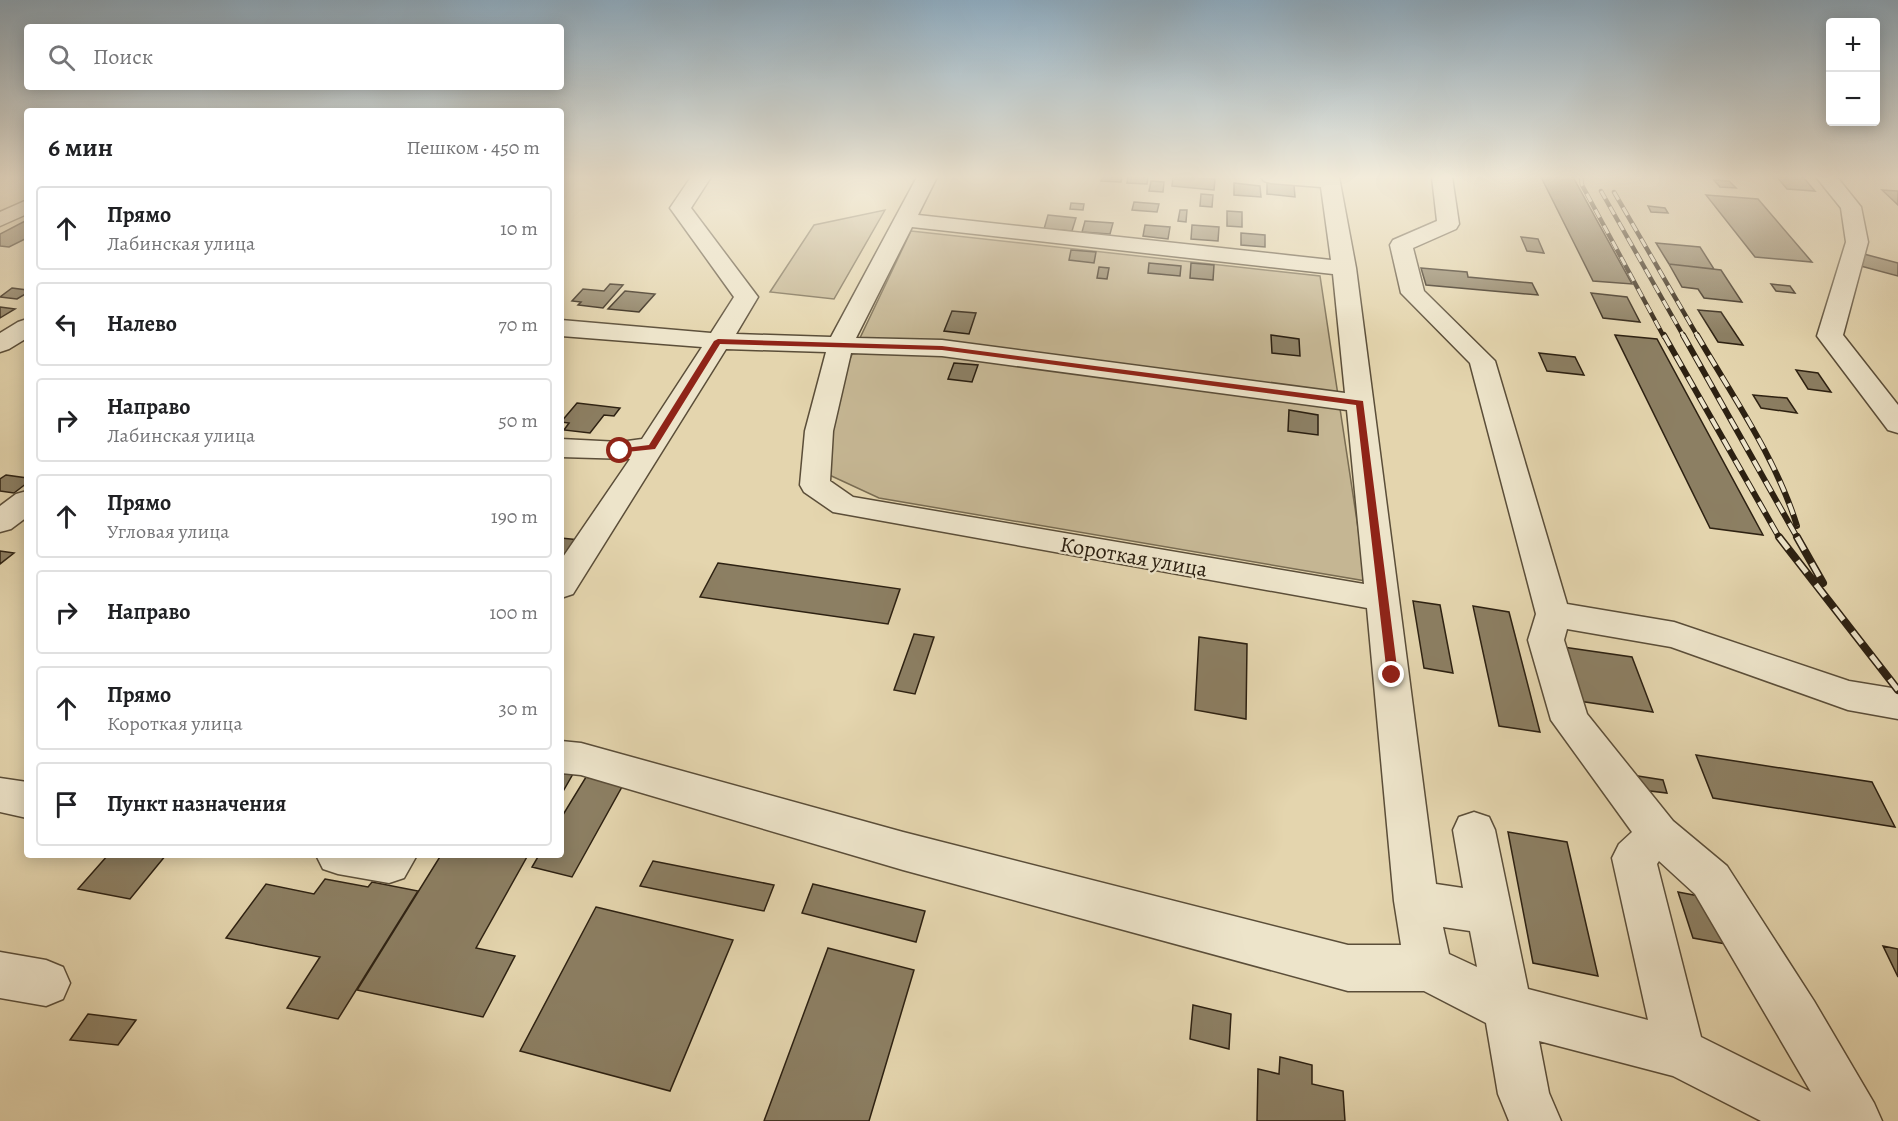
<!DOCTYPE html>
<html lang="ru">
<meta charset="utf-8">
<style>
:root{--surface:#fff;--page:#f6f6f6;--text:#202124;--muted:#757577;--line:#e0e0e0}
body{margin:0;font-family:Alegreya,serif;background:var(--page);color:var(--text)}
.controls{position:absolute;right:18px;top:18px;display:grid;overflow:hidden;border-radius:6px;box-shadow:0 3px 15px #0003}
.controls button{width:54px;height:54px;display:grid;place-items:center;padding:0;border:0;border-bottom:2px solid var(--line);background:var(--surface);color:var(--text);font:30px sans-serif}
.stop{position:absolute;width:18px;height:18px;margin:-14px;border:4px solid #8f2418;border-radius:50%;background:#fff}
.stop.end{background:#8f2418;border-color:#fff;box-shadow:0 2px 6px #0008}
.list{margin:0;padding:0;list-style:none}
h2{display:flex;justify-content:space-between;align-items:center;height:78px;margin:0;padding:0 24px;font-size:26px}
h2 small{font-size:20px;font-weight:400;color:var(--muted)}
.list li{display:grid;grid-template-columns:39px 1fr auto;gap:18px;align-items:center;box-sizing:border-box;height:84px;margin:0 12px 12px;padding:0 12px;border:2px solid var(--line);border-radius:6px}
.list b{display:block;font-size:22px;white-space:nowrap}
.list p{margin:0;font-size:20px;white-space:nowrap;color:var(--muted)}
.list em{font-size:20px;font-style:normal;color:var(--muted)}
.icon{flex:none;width:33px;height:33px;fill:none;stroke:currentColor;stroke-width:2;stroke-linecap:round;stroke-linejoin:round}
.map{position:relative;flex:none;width:1898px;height:1121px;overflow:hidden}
.search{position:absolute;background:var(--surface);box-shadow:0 3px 15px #0003;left:24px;top:24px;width:540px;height:66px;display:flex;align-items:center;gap:15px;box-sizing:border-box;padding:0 21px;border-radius:6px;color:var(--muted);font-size:22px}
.panel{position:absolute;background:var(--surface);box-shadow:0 3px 15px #0003;left:24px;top:108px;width:540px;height:750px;border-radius:6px}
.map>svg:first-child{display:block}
.green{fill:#c5b693;stroke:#796c52;stroke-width:1.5}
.building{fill:#8c7f63;stroke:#2d2112;stroke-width:1.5}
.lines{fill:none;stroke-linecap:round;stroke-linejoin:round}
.minor-casing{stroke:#5b4e39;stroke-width:3}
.minor{fill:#ede4ca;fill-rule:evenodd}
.rail-far2-casing{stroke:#2d2112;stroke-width:4.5}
.rail-far1-casing{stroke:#2d2112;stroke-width:6}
.rail-casing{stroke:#2d2112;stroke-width:8}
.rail-far2{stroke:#ede4ca;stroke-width:3;stroke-dasharray:9;stroke-linecap:butt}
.rail-far1{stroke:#ede4ca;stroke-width:4;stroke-dasharray:12;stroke-linecap:butt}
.rail{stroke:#ede4ca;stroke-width:5;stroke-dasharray:15;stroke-linecap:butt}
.route{fill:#8f2418}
.labels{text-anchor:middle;stroke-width:4.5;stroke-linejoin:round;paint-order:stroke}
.street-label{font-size:22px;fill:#2d2112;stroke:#ede4ca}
</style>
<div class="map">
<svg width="1898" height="1121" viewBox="0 0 1898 1121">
<rect width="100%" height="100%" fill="#e4d5ae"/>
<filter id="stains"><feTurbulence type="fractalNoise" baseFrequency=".00333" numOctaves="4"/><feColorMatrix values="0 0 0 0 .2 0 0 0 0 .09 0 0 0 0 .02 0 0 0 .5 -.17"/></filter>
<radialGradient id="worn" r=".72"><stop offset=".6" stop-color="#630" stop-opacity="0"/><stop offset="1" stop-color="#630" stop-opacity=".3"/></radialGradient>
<path class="green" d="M885 210 834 299 770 292 814 225Z
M911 231 1320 276 1366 581 879 498 825 473 838 384Z"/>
<path class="building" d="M1102 177H1122L1121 182 1101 181Z
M1128 177H1148L1147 184 1127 183Z
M1173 177 1215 179 1214 190 1172 186Z
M1541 177H1573L1632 284 1593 281Z
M1777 177H1803L1815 191 1787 189Z
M1714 180 1729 181 1736 188 1720 187Z
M1151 181 1164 182 1163 192 1149 191Z
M1234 183 1260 186 1261 197 1234 195Z
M1267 183 1294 185 1295 197 1267 194Z
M1882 190 1898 191V205Z
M1201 194 1213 195 1212 207 1200 206Z
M1706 195 1758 199 1812 262 1755 257Z
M1134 202 1159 204 1157 212 1132 210Z
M1071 203 1084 204 1083 210 1070 209Z
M1648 206 1665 208 1668 213 1651 212Z
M1180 210H1187L1186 222 1178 221Z
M1227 211 1242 212V227L1227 226Z
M1048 215 1076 218 1072 231 1044 229Z
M27 220V238L9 247 0 246V234Z
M1085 221 1113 223 1110 234 1082 232Z
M1145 225 1170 227 1168 239 1143 236Z
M1192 225 1219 227 1218 241 1191 239Z
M1241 233 1265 235V247L1241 245Z
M1521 237 1538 239 1544 253 1527 251Z
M1656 243 1700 247 1714 269 1669 264Z
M1071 250 1096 252 1094 263 1069 260Z
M1864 254 1898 263V276L1857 265Z
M1149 263 1181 266 1180 276 1148 273Z
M1191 263 1214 265 1213 280 1190 278Z
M1669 264 1721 270 1742 302 1704 298 1698 289 1682 287Z
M1099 267 1109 268 1107 279 1097 278Z
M1421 268 1467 272 1468 277 1532 283 1538 295 1426 285Z
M610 284 623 285 603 308 578 305 581 302 572 301 583 289 604 291Z
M1771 284 1790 286 1795 293 1776 291Z
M12 288 27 290V293L17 299 0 297Z
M625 291 655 294 639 312 608 309Z
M1591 293 1627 297 1640 322 1603 318Z
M0 307 15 309 0 318Z
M1698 310 1721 312 1743 345 1718 342Z
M952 311 976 313 969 334 944 331Z
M1271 335 1299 339 1300 356 1272 353Z
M1615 335 1657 339 1763 535 1710 528Z
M1539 353 1575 357 1584 375 1547 371Z
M954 363 978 365 972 382 948 379Z
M1796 370 1818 373 1831 392 1808 389Z
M1753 395 1787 398 1797 413 1761 408Z
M577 403 620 408 614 416 604 415 590 433 564 430 569 423 561 422Z
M1289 410 1318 415V435L1288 431Z
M6 475 27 478V483L14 493 0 491V479Z
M561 538 581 540 561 570Z
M0 551 14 553 0 564Z
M718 563 900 589 888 624 700 597Z
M1413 601 1440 605 1453 673 1424 668Z
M1473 606 1509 612 1540 732 1499 726Z
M914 634 934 637 915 694 894 690Z
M1199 637 1247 644 1246 719 1195 710Z
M1556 646 1632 657 1653 712 1572 700Z
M1696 755 1872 782 1895 827 1713 798Z
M561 762 578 765 561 795Z
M1638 776 1663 780 1667 793 1642 790Z
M586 777 623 785 572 877 532 867 539 855H561V818Z
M1508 832 1567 842 1598 976 1533 963Z
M108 855H166L130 899 78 889Z
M441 855H528L476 948 515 956 483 1017 357 990Z
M653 861 774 885 764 911 640 886Z
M325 879 368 887 372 882 418 891 338 1019 287 1008 320 957 226 938 266 884 314 894Z
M813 884 925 911 916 942 802 913Z
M1678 892 1709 898 1726 944 1693 938Z
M596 907 733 940 670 1091 520 1051Z
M1883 946 1898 949V977Z
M828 948 914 970 869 1121H764Z
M1193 1005 1231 1014 1229 1049 1190 1039Z
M88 1014 136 1020 118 1045 70 1040Z
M1280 1057 1312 1065V1084L1343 1091 1345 1121H1257L1258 1069 1279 1074Z"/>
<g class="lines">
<g class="minor-casing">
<path id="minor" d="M691 177H711L691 208 758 297 736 334 831 337 917 177H937L918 215 1331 260 1321 187 1271 183 1264 181 1261 177H1339L1356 268 1436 884 1463 888 1453 830 1459 817 1474 812 1489 817 1495 830 1528 989 1648 1020 1612 858 1619 844 1632 832 1551 720 1528 640 1536 614 1470 363 1401 293 1390 245 1393 240 1437 221 1432 177H1452L1459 224 1456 229 1413 248 1424 291 1495 361 1567 604 1674 622 1849 681 1898 689V719L1848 710 1671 647 1567 629 1564 640 1587 714 1673 821 1727 866 1814 1001 1874 1103 1882 1121H1761L1673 1076 1539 1041 1549 1093 1561 1121H1509L1498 1094 1486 1023 1424 991H1348L903 870 581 775 561 773V741L581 743 903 832 1348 945H1401L1394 901 1367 608 833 512 804 492 800 485 805 431 826 352 726 349 573 594 561 598V560L630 459 561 457V439L620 442 642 439 702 347 561 336V320L711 333 734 297 670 208ZM912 227 1333 274 1345 393 942 340 856 338ZM851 353 942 356 1347 410 1364 584 853 497 830 481 833 431ZM1659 861 1695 894 1811 1092 1701 1037 1657 864ZM1443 927 1470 931 1477 967 1449 954Z
M1816 177H1837L1861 207 1868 242 1843 335 1898 405V433L1888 430 1817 336 1846 242 1841 208Z
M27 200V214L0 226V212Z
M27 319V338L9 349 0 352V333L18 322Z
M27 491V517L11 529 0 532V506L16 494Z
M0 778 27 782V818L0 812Z
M316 855H417L404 878 389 883 338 874 323 869Z
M0 952 46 960 63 967 70 983 63 999 46 1006 0 998Z"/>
</g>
<use href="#minor" class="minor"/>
<g class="rail-far2-casing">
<path id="rail-far2" d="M1581 177 1582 185 1664 337
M1601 191 1684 337
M1614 192 1698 337"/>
</g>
<g class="rail-far1-casing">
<path id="rail-far1" d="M1664 335 1780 539
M1683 335 1798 539
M1697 335C1733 397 1776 458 1797 526"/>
</g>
<g class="rail-casing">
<path id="rail" d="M1779 537 1898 690
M1797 537 1823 583"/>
</g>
<use href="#rail-far2" class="rail-far2"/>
<use href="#rail-far1" class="rail-far1"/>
<use href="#rail" class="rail"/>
</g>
<linearGradient id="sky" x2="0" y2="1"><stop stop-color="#8da9bc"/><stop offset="0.53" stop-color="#f3ecdb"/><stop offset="1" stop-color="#f3ecdb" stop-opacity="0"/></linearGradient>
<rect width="1898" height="334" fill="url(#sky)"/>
<path class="route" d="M718 339 942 346 1363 401 1398 675 1392 679 1387 675 1356 405 942 350 720 344 655 449 617 453V449L649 445 714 341Z"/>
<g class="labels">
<g class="street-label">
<text transform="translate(1134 556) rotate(10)" y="8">Короткая улица</text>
</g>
</g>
<rect width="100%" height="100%" filter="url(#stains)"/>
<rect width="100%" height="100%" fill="url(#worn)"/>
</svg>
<div class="controls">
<button>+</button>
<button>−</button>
</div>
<div class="stop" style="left:620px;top:451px"></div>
<div class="stop end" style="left:1392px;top:675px"></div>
<div class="search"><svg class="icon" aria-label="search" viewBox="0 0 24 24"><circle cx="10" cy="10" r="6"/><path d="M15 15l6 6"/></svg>Поиск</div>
<section class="panel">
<h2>6 мин<small>Пешком · 450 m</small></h2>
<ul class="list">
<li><svg class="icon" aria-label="ahead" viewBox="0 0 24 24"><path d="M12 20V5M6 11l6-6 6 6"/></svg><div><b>Прямо</b><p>Лабинская улица</p></div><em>10 m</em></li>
<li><svg class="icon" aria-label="left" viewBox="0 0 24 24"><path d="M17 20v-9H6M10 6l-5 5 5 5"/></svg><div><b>Налево</b></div><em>70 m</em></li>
<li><svg class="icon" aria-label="right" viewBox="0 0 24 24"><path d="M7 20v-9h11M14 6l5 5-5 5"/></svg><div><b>Направо</b><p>Лабинская улица</p></div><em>50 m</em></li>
<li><svg class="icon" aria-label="ahead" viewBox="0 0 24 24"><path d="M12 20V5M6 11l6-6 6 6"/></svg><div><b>Прямо</b><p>Угловая улица</p></div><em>190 m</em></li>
<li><svg class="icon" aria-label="right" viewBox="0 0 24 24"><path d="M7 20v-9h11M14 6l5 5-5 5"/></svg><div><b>Направо</b></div><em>100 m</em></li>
<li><svg class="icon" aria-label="ahead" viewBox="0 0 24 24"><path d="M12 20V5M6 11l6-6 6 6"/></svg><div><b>Прямо</b><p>Короткая улица</p></div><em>30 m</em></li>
<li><svg class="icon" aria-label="arrive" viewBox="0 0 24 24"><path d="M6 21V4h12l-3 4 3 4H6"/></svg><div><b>Пункт назначения</b></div></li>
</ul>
</section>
</div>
